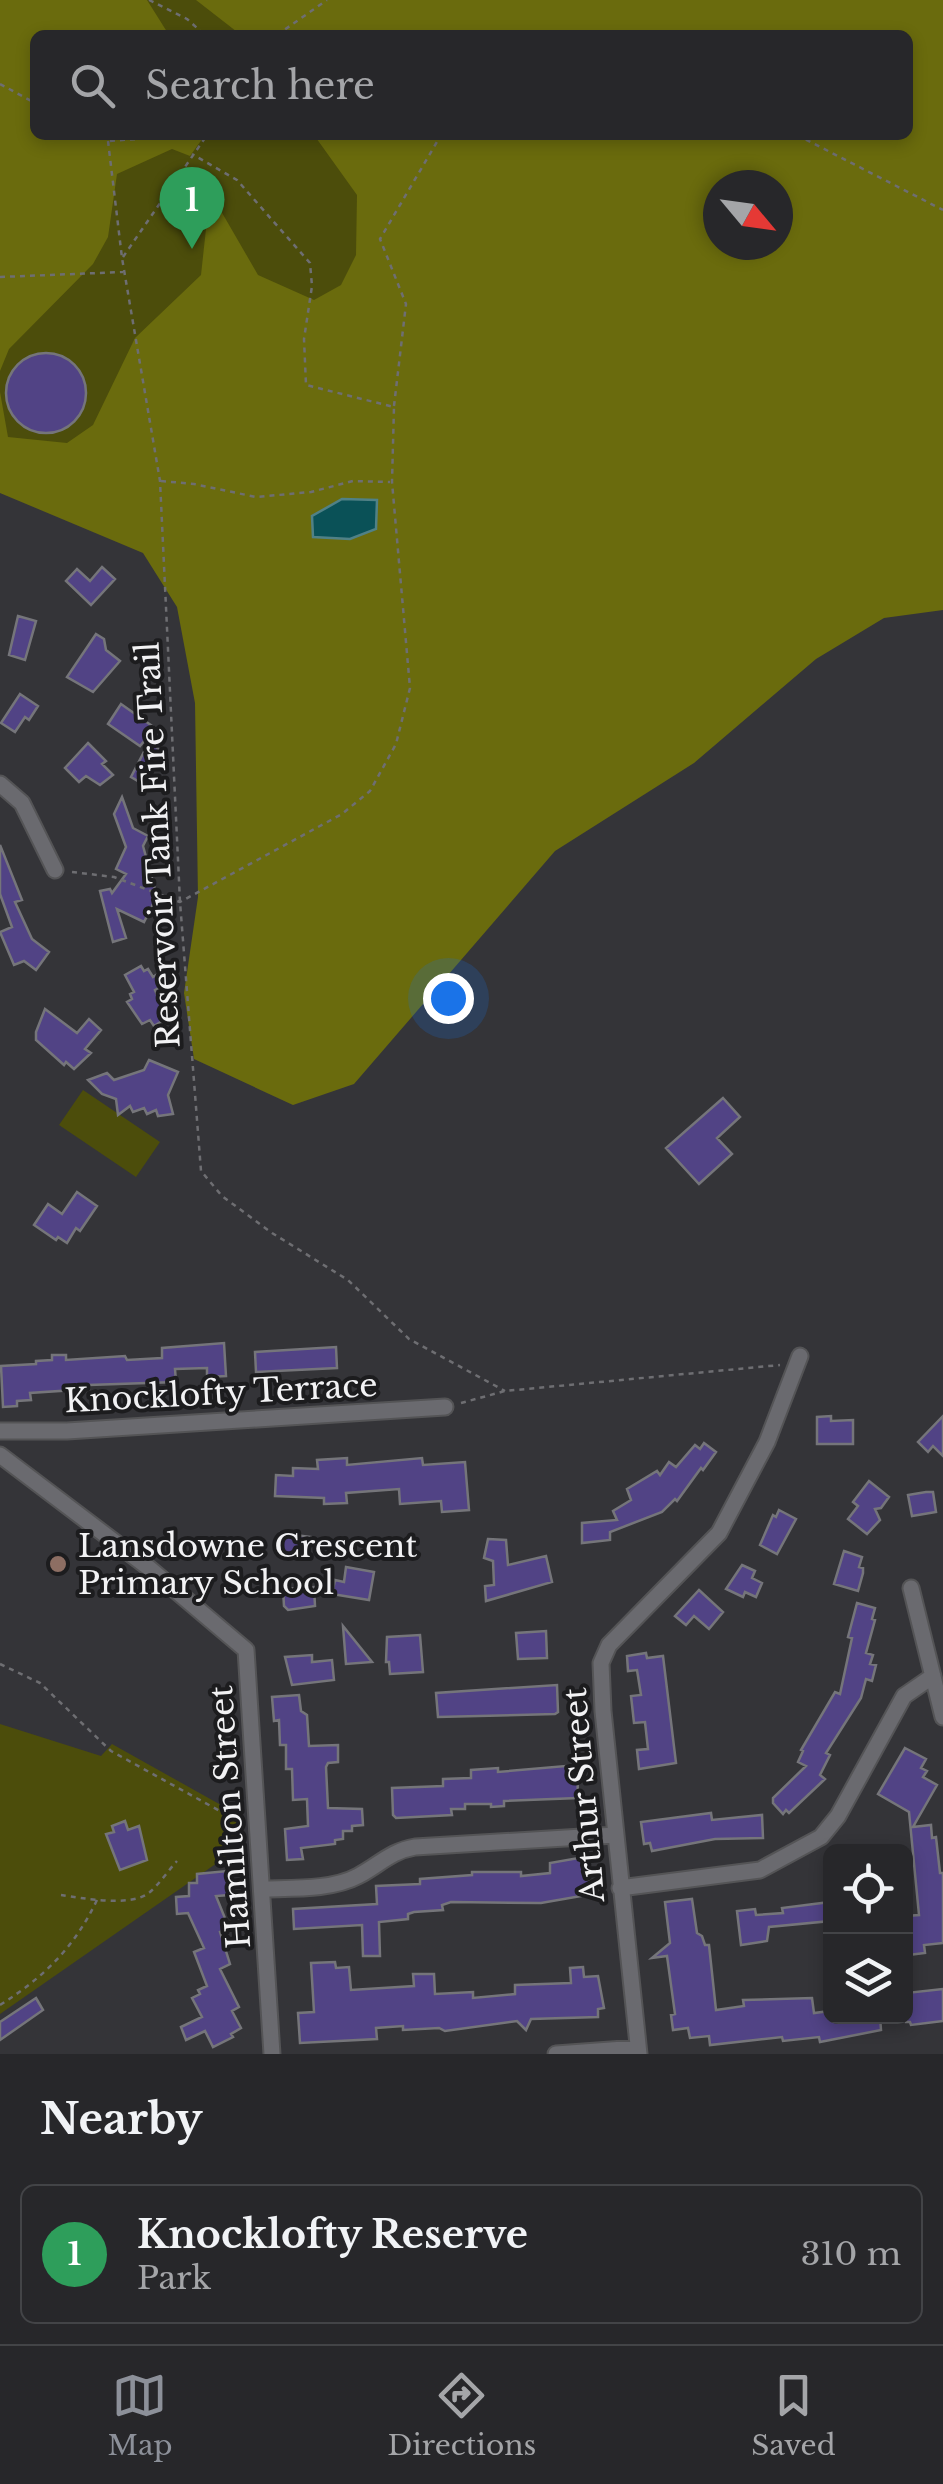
<!DOCTYPE html>
<style>
:root{--surface:#27272a;--page:#2f2f32;--text:#f1f3f6;--muted:#a4a5a8;--line:#434447;--accent:#8c9099}
body{margin:0;font-family:"Libre Baskerville",serif;background:var(--page);color:var(--text)}
.controls{position:absolute;right:30px;bottom:30px;display:grid;overflow:hidden;border-radius:15px;box-shadow:0 5px 15px #0003}
.controls button{width:90px;height:90px;display:grid;place-items:center;padding:0;border:0;border-bottom:2px solid var(--line);background:var(--surface);color:var(--text);font:50px sans-serif}
.compass{position:absolute;left:703px;top:170px;width:90px;height:90px;border-radius:50%;background:var(--surface);box-shadow:0 5px 15px #0003;rotate:119deg}
.you{position:absolute;left:448px;top:998px;width:35px;height:35px;margin:-25px;border:8px solid #fff;border-radius:50%;background:#1a73e8;box-shadow:0 0 0 15px #1a73e833}
.badge{display:grid;place-items:center;width:65px;height:65px;border-radius:50%;background:var(--accent);color:#fff;font-size:32px;font-weight:700}
.pin{position:absolute;translate:-50% -82px;filter:drop-shadow(0 2px 5px #0008)}
.pin::after{content:'';position:absolute;top:52px;width:35px;height:30px;background:inherit;clip-path:polygon(0 0,100% 0,50% 100%)}
.list{margin:0;padding:0;list-style:none}
h2{display:flex;justify-content:space-between;align-items:center;height:130px;margin:0;padding:0 40px;font-size:42px}
h2 small{font-size:32px;font-weight:400;color:var(--muted)}
.list li{display:grid;grid-template-columns:65px 1fr auto;gap:30px;align-items:center;box-sizing:border-box;height:140px;margin:0 20px 20px;padding:0 20px;border:2px solid var(--line);border-radius:15px}
.list b{display:block;font-size:38px;white-space:nowrap}
.list p{margin:0;font-size:32px;white-space:nowrap;color:var(--muted)}
.list em{font-size:32px;font-style:normal;color:var(--muted)}
.icon{flex:none;width:55px;height:55px;fill:none;stroke:currentColor;stroke-width:2;stroke-linecap:round;stroke-linejoin:round}
.map{position:relative;flex:none;width:943px;height:2054px;overflow:hidden}
.search{position:absolute;background:var(--surface);box-shadow:0 5px 15px #0003;left:30px;right:30px;top:30px;height:110px;display:flex;align-items:center;gap:25px;box-sizing:border-box;padding:0 35px;border-radius:15px;color:var(--muted);font-size:38px}
.sheet{height:290px;background:var(--surface)}
nav{display:flex;justify-content:space-around;align-items:center;box-sizing:border-box;height:140px;border-top:2px solid var(--line);background:var(--surface);font-size:28px;color:var(--muted)}
nav a{display:grid;justify-items:center;gap:5px}
nav .on{color:var(--accent)}
.map>svg:first-child{display:block}
.green{fill:#4c4d0b}
.forest{fill:#6a6b0d;fill-rule:evenodd}
.water{fill:#0a5157;stroke:#508186;stroke-width:2.5}
.building{fill:#514385;stroke:#75757a;stroke-width:2.5}
.lines{fill:none;stroke-linecap:round;stroke-linejoin:round}
.minor-casing{stroke:#545456;stroke-width:19}
.path{stroke:#6e6e72;stroke-width:2.5;stroke-dasharray:5 5;stroke-linecap:butt}
.minor{stroke:#6a6a6f;stroke-width:15}
.education-dot{fill:#8d6e63;stroke:#1c1c1e;stroke-width:4}
.labels{text-anchor:middle;stroke-width:8;stroke-linejoin:round;paint-order:stroke}
.street-label{font-size:32px;fill:#f2f2f4;stroke:#1c1c1e}
.poi-label{font-size:32px;fill:#f2f2f4;stroke:#1c1c1e;text-anchor:start}
</style>
<div class="map">
<svg width="943" height="2054" viewBox="0 0 943 2054">
<rect width="100%" height="100%" fill="#343438"/>
<path class="green" d="M0 0H566L540 35H35V135H467L300 362 150 447 0 453Z
M83 1090 160 1142 136 1177 59 1125Z
M0 1724 101 1756 112 1744 237 1814 240 1847 0 2014Z"/>
<path class="forest" d="M0 0H147L169 35H35V135H205L190 156 172 149 117 174 108 237 93 264 9 349 0 371Z
M196 0H943V610L884 618 816 659 694 763 555 851 354 1084 293 1105 194 1059 184 993 198 897 195 703 177 607 143 553 0 493V392L8 437 67 443 93 425 135 338 201 275 210 192 258 275 314 300 341 285 356 255 357 195 314 135H908V35H241ZM718 185H778V245H718Z"/>
<path class="water" d="M342 499 377 500 376 529 350 539 313 537 312 516Z"/>
<path class="building" d="M6 393a40 40 0 1 1 80 0a40 40 0 1 1-80 0Z
M102 567 115 579 91 605 66 581 77 569 90 581Z
M18 616 36 621 25 660 9 655Z
M96 634 104 639 106 650 120 661 93 692 67 677Z
M20 694 38 706 29 720 25 717 15 732 1 723Z
M121 704 155 728 140 746 108 724Z
M149 742 160 750 138 781 131 777Z
M88 743 106 761 102 764 113 775 100 785 86 776 79 782 65 768Z
M122 797 133 828 148 836 143 846 157 896 144 922 117 909 126 938 113 942 100 891 110 889 112 893 126 874 116 869 126 847 114 814Z
M0 845 22 900 15 902 32 939 49 952 36 970 24 961 14 965 0 932 12 927 0 894Z
M141 966 144 971 148 969 153 977 156 975 162 986 155 990 167 1018 154 1026 150 1020 142 1024 127 1002 132 999 130 994 134 992 125 975Z
M45 1009 77 1033 89 1019 101 1030 85 1049 91 1053 74 1069 66 1062 64 1065 36 1040V1032Z
M149 1060 178 1072 168 1095 173 1114 158 1116 156 1110 147 1114 144 1108 133 1112 130 1106 118 1115 116 1099 102 1094 88 1080 107 1073 114 1080 144 1070Z
M723 1098 740 1117 717 1138 732 1154 699 1184 666 1148Z
M77 1192 97 1206 80 1231 76 1228 67 1243 58 1237 56 1240 34 1225 48 1204 62 1214Z
M224 1343 226 1376 207 1377V1368L175 1369 176 1382 89 1385V1389L30 1393 31 1400 17 1401V1406L3 1407 1 1366 36 1364V1361L52 1360V1355H66V1360L125 1356 127 1360 162 1358V1348Z
M336 1347 337 1368 256 1372 255 1352Z
M831 1416V1421L853 1420V1444H817V1417Z
M943 1416V1456L933 1446 928 1452 918 1442Z
M704 1443 716 1452 703 1470 701 1468 677 1501 675 1499 662 1512 610 1532V1540L582 1543V1523L617 1520 613 1511 631 1500 627 1489 657 1471 660 1475 669 1462 676 1467 695 1445 700 1449Z
M347 1458V1465L422 1458 423 1465 465 1462 469 1510 442 1512 441 1501 400 1504 399 1489 346 1493 347 1503 324 1504V1498L275 1496 276 1475 293 1476V1468L318 1469 317 1460Z
M869 1481 889 1497 881 1508 875 1509 880 1520 867 1534 848 1519 858 1506 853 1502Z
M926 1492H933L936 1512 912 1516 908 1495Z
M779 1510 796 1519 777 1554 760 1545 773 1515 776 1517Z
M280 1533 311 1537 308 1558 277 1554Z
M488 1539 506 1540 508 1565 546 1556 552 1582 486 1601 485 1586 494 1585 493 1561 484 1558Z
M844 1551 862 1557 859 1567 863 1568V1573L858 1591 834 1584Z
M742 1565 755 1571 752 1578 762 1583 756 1597 745 1592 743 1597 726 1589Z
M346 1567 374 1572 369 1600 332 1594 335 1580 344 1582Z
M314 1587 315 1606 288 1610 284 1606 283 1589Z
M699 1590 723 1612 709 1629 694 1616 686 1625 675 1616Z
M857 1603 875 1608 872 1619 875 1620 866 1653 873 1655 870 1664 876 1665 872 1681 866 1679 861 1698 826 1753 830 1755 820 1775 825 1779 789 1813 786 1810 783 1814 773 1803V1798L806 1766 798 1762 803 1751 801 1750 835 1692 840 1694 852 1638 848 1637Z
M343 1626 372 1662 346 1664Z
M546 1631 547 1658 518 1659 516 1633Z
M420 1635 423 1672 390 1674 389 1662H386L387 1637Z
M646 1653 647 1658 663 1656 676 1763 639 1769 637 1750 648 1749 645 1722 634 1723 631 1696 641 1695 637 1670 628 1671 627 1656Z
M312 1655V1662L332 1660 334 1680 292 1685 285 1657Z
M557 1685 558 1712 555 1714 438 1717 436 1693Z
M299 1695 301 1711 307 1715 309 1746 338 1745V1762L328 1763 326 1767 328 1808 362 1809 363 1825 352 1826V1831H343V1839L335 1840V1844L301 1848 303 1859 287 1860 285 1829 308 1826 307 1799 293 1800 292 1769H286V1745H280L279 1720 274 1721 272 1697Z
M905 1748 926 1759 921 1768 927 1771 923 1777 937 1785 913 1827 931 1825 932 1838 936 1837 940 1873H943V1943L924 1945 925 1953 908 1955 906 1916 919 1915 909 1812 878 1794Z
M577 1765 578 1798 504 1801V1806L491 1807V1804H465V1809H451L452 1815 396 1818 393 1815 392 1788 443 1786V1779L471 1778V1770L498 1768V1772Z
M711 1813 712 1820 762 1815 763 1838 715 1839 652 1851 650 1843 644 1844 641 1822Z
M125 1821 128 1830 139 1826 147 1860 120 1870 106 1834 114 1832 112 1826Z
M584 1857 587 1860 590 1886 586 1887 587 1895 541 1903 451 1902 442 1905 443 1910 414 1912 408 1914V1919L379 1922 380 1956H363L362 1925 294 1929 293 1909 377 1904 376 1886 420 1884V1879L472 1875V1872H521V1876L550 1873V1863Z
M227 1871 229 1895 216 1896 229 1928 220 1932 230 1964 220 1969 239 2007 232 2011 241 2028 231 2034 233 2037 213 2047 205 2031 186 2040 181 2027 202 2017 192 1998 200 1994 198 1990 207 1986 194 1952 204 1948 188 1913 177 1914 176 1897 189 1896V1883H197V1874Z
M692 1899 697 1933 702 1936 705 1945H709L716 2010 744 2006 743 2000 812 1998 814 2013 830 2011V2016H880L881 2030 820 2042 819 2037 783 2041 782 2037 710 2045 709 2036 690 2038 688 2028 673 2030 671 2015 675 2014 667 1956 652 1958 670 1943 665 1902Z
M830 1902V1921L769 1927 767 1941 741 1945 737 1911 755 1909 756 1915 783 1913 782 1908Z
M335 1962 336 1968 349 1967 351 1990 414 1986 413 1974H434L435 1994 473 1992V1998L515 1994V1985L571 1983 570 1968 583 1967 584 1977 598 1976 604 2008 598 2009V2017L531 2019 526 2030 517 2021 445 2031 439 2028 403 2030V2026L376 2028 377 2039 300 2043 298 2013 314 2012 311 1963Z
M943 1989V2021L911 2025 910 2022H906V1993Z
M36 1998 43 2010 0 2040V2022Z"/>
<g class="lines">
<g class="minor-casing">
<path id="minor" d="M0 784 22 803 55 870
M0 1431H67L445 1407
M0 1455 149 1568 246 1650 272 2054
M911 1588 943 1717
M620 1888 760 1870 821 1837 838 1816 904 1696 933 1676
M263 1889C293 1888 332 1890 358 1876 379 1865 391 1851 415 1847L615 1835
M556 2054 638 2048
M639 2054 603 1711 601 1663 609 1645 719 1533 767 1442 800 1356"/>
</g>
<path class="path" d="M149 0 187 19 205 35
M277 35 327 0
M0 84 35 103
M797 135 943 210
M108 141 122 258 160 481 180 902 201 1171 222 1196 272 1233 348 1280 409 1339 505 1391
M110 141 190 135
M123 257 207 135
M0 277 123 272
M394 406 406 304 380 239 441 135
M161 481 194 484 256 497 311 492 353 481 390 482
M72 872 114 877 180 902 342 814 370 791 396 744 410 688 392 482 394 407 306 385 304 339 312 286 310 263 237 180 192 154
M461 1403 505 1391 780 1365
M0 1664 40 1683 111 1751 238 1821
M61 1895C83 1898 131 1908 150 1892 160 1883 168 1871 177 1861
M0 2005C44 1977 74 1948 97 1900"/>
<use href="#minor" class="minor"/>
</g>
<circle class="education-dot" cx="58" cy="1564" r="10"/>
<g class="labels">
<g class="street-label">
<text transform="translate(158 845) rotate(-93)" y="11">Reservoir Tank Fire Trail</text>
<text transform="translate(221 1393) rotate(-3)" y="11">Knocklofty Terrace</text>
<text transform="translate(584 1795) rotate(-95)" y="11">Arthur Street</text>
<text transform="translate(230 1817) rotate(-94)" y="11">Hamilton Street</text>
</g>
<g class="poi-label">
<text x="78" y="1557">Lansdowne Crescent<tspan x="78" dy="37">Primary School</tspan></text>
</g>
</g>
</svg>
<div class="controls">
<button><svg class="icon" aria-label="locate" viewBox="0 0 24 24"><circle cx="12" cy="12" r="6"/><path d="M12 2v4M12 18v4M2 12h4M18 12h4"/></svg></button>
<button><svg class="icon" aria-label="layers" viewBox="0 0 24 24"><path d="M12 4l9 5-9 5-9-5zM3 14l9 5 9-5"/></svg></button>
</div>
<svg class="compass" viewBox="-18 -18 36 36"><path d="M0-13l5 13h-10z" fill="#e53935"/><path d="M0 13l5-13h-10z" fill="#a4a5a8"/></svg>
<div class="you"></div>
<div class="pin badge" style="left:192px;top:249px;background:#2e9e5b">1</div>
<div class="search"><svg class="icon" aria-label="search" viewBox="0 0 24 24"><circle cx="10" cy="10" r="6"/><path d="M15 15l6 6"/></svg>Search here</div>
</div>
<section class="sheet">
<h2>Nearby<small></small></h2>
<ul class="list">
<li><span class="badge" style="background:#2e9e5b">1</span><div><b>Knocklofty Reserve</b><p>Park</p></div><em>310 m</em></li>
</ul>
</section>
<nav>
<a class="on"><svg class="icon" aria-label="map" viewBox="0 0 24 24"><path d="M3 6l6-2 6 2 6-2v14l-6 2-6-2-6 2zM9 4v14M15 6v14"/></svg>Map</a>
<a><svg class="icon" aria-label="directions" viewBox="0 0 24 24"><path d="M12 3l9 9-9 9-9-9zM9 14v-3h6M13 9l2 2-2 2"/></svg>Directions</a>
<a><svg class="icon" aria-label="saved" viewBox="0 0 24 24"><path d="M7 4h10v16l-5-4-5 4z"/></svg>Saved</a>
</nav>
